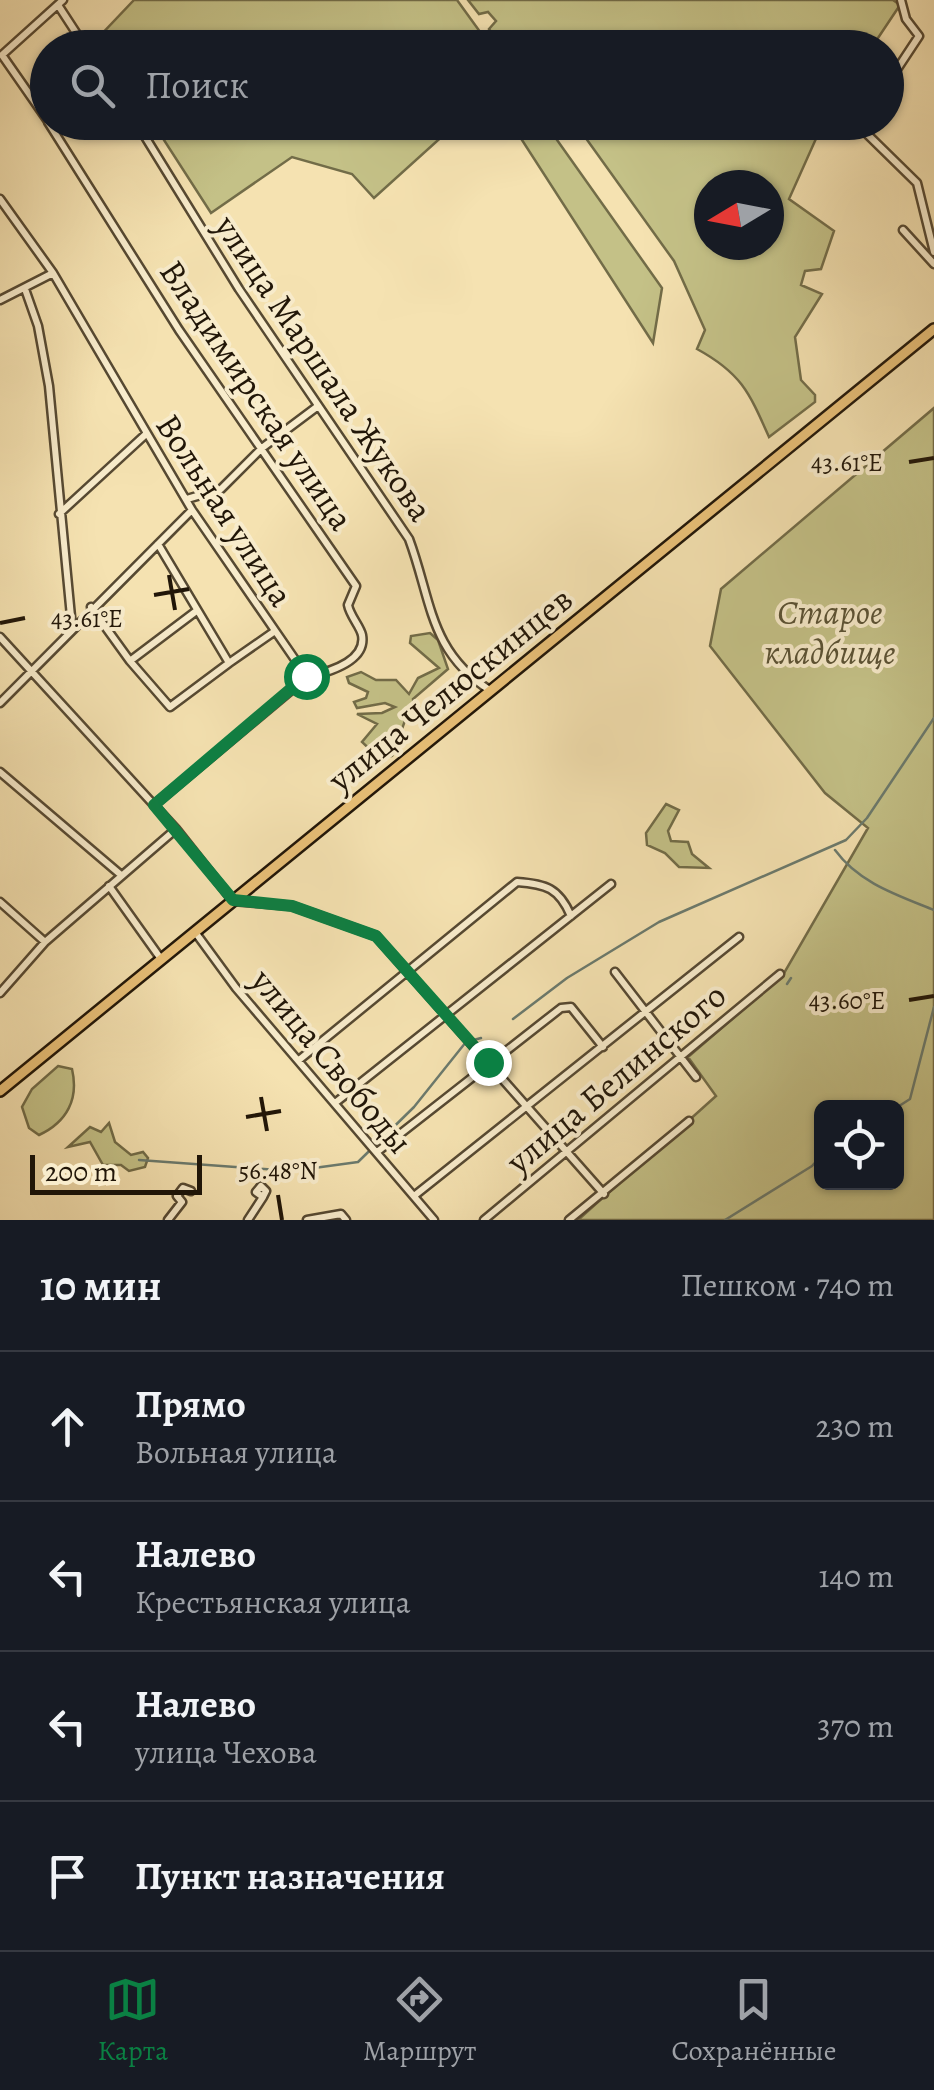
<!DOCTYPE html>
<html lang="ru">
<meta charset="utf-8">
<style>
:root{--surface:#171b24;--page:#20242c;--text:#f1f3f6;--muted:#9ea1a6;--line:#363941;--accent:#0b8043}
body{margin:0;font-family:Alegreya,serif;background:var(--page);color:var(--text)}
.controls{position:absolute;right:30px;bottom:30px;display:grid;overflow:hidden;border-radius:15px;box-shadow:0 2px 8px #0004}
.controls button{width:90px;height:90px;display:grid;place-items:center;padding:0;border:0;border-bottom:2px solid var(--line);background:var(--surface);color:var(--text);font:50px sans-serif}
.compass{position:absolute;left:694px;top:170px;width:90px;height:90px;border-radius:50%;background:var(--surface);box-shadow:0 2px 8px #0004;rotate:260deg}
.scale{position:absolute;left:30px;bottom:25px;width:172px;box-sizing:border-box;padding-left:10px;border:5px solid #211608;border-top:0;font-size:28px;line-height:35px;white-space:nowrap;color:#211608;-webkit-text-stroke:8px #f8eccc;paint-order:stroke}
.stop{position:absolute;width:30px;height:30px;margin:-22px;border:8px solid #0b8043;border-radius:50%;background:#fff}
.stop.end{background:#0b8043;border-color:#fff;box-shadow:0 2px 10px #0008}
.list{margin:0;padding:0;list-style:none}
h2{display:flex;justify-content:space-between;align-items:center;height:130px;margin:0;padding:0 40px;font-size:42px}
h2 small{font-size:32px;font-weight:400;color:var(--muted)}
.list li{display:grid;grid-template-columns:65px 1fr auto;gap:30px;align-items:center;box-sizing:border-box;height:150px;padding:0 40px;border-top:2px solid var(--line)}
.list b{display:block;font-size:38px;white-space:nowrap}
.list p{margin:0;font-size:32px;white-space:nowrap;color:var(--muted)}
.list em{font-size:32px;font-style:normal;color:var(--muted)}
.icon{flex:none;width:55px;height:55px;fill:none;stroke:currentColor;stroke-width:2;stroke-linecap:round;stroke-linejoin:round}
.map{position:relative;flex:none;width:934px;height:1220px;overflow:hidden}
.search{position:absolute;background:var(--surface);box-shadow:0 2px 8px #0004;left:30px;right:30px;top:30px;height:110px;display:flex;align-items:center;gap:25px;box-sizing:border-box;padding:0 35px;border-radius:55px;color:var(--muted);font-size:38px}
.sheet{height:730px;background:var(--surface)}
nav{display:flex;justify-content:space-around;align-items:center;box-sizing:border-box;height:140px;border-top:2px solid var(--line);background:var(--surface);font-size:28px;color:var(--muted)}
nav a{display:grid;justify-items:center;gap:5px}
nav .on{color:var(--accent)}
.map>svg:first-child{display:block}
.green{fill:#c4c187;stroke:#726c48;stroke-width:2.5;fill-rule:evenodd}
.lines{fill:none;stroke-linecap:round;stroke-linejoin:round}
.stream{stroke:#6b7a6d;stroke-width:2.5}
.minor-casing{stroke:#564932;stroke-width:11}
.primary-casing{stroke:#211608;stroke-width:14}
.minor{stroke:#f8eccc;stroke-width:6}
.primary{stroke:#eac178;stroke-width:9}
.route{stroke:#0b8043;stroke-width:12}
.ticks{fill:none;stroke:#211608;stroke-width:4}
.labels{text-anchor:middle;stroke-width:8;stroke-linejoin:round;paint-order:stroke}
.street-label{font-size:35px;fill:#211608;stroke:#f8eccc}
.park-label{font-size:35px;font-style:italic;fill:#5a5234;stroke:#f8eccc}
.ticks-label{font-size:25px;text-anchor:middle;fill:#211608;stroke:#f8eccc;stroke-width:8;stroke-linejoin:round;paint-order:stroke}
</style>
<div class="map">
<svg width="934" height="1220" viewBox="0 0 934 1220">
<rect width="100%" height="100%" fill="#f5e2b1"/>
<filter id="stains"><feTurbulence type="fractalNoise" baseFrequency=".002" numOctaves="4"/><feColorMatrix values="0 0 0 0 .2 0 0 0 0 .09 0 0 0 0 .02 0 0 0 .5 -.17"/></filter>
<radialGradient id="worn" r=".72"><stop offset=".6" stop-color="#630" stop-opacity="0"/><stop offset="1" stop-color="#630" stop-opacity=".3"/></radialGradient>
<path class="green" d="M134 0H457L491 47H104L98 38Z
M468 0H893L900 5 872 47 503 48 489 29 496 21 488 12 479 14Z
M153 123H457L374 198 352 174 292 157 211 213Z
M511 123H545L662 288 653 343Z
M575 123H823L789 199 834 231 821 269 805 271 801 285 822 294 795 337 801 380 815 395V402L769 437C749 392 741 373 697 349L705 330 674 261ZM709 185H769V245H709Z
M934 408V1220H578L716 1096 688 1057 783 975 868 828 825 793 710 646 721 589ZM822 1108H896V1182H822Z
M430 633 438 640 448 669 413 699 414 708C400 720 402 741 392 756L380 759 362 742 377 724 357 714 382 713 395 707 385 703 357 708 354 702 366 698 368 692 349 683 347 677 361 672 376 680H396L409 694 418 678 439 668 410 643 411 636Z
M666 804 679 810 668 831 671 841 688 842 692 854 709 868 679 867 665 853 647 845 646 833Z
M58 1066 72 1069C79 1099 67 1122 39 1135L29 1128 22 1107 32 1089Z
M109 1123 115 1142 131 1155 143 1152 148 1158 145 1167 129 1171 121 1165H103L90 1142 68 1147 90 1127 101 1132Z"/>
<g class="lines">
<path class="stream" d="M835 850C859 883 897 895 934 910
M787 984 791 978
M513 1019 567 978 659 922 846 840 867 818 934 718
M896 1108 910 1099 934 1007
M139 1160 292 1171 358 1162 414 1107 466 1042 481 1038
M725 1220 812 1166 822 1155"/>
<g class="minor-casing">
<path id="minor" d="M58 5 86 48
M886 86 919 36 906 19 901 0
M48 121 2 55 63 0
M48 122 179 330 356 586 348 605C350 616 360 626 362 635 367 662 325 673 307 677
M136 122 239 289 409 539C432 601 429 652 491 691
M864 122 865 132 917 183 934 252
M0 199 53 273 192 510 307 677 154 805
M903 230 934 264
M25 289 38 326 49 386 72 627
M0 300 53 273
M187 499 221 489 262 448 318 406
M59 514 145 435
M91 607 130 661 195 612
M0 637 176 829 233 901 292 906 376 936 604 1194
M130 661 170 707 229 663 158 544
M229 663 275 631
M0 703 192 510
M0 772 121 875
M109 886 161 959
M0 902 45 942
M195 932 236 988 434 1220
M615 972 696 1077
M0 993 45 942 176 829
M299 1060 517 882C546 884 559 888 571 916
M335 1103 611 884
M377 1152 561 1008 571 1007 603 1047
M414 1196 739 937
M168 1220 182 1202 177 1196 183 1188 191 1191
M248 1220 263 1197 256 1192 261 1186 266 1191 263 1197
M307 1220 341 1214 346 1220
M484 1220 780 974
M569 1220 689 1121"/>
</g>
<g class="primary-casing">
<path id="primary" d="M0 1091 934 329"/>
</g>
<use href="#minor" class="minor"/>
<use href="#primary" class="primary"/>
</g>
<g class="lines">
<path class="route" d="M306 676 154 805 233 900 292 906 376 936 488 1062"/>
</g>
<path class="ticks" d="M909 462 934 458M169 575 175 610M154 595 189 589M0 623 25 618M909 1000 934 996M261 1097 267 1131M246 1117 281 1111M278 1195 282 1220"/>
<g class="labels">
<g class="street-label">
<text transform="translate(324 368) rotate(56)" y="12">улица Маршала Жукова</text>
<text transform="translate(257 395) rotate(56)" y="12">Владимирская улица</text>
<text transform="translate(225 510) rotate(57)" y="12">Вольная улица</text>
<text transform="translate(450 689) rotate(-39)" y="12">улица Челюскинцев</text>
<text transform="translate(332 1061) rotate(50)" y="12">улица Свободы</text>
<text transform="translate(616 1078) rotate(-40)" y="12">улица Белинского</text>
</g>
<g class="park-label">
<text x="830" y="624">Старое<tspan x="830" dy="40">кладбище</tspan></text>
</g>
</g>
<g class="ticks-label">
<text x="847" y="471">43.61°E</text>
<text x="87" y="627">43.61°E</text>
<text x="847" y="1009">43.60°E</text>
<text x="278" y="1179">56.48°N</text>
</g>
<rect width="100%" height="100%" filter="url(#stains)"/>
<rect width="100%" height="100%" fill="url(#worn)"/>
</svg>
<div class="controls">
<button><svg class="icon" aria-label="locate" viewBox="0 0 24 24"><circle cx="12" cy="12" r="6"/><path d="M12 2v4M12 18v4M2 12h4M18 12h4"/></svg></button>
</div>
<svg class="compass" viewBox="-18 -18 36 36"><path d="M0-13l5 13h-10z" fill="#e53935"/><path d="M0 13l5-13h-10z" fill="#9ea1a6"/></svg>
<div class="scale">200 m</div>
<div class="stop" style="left:306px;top:676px"></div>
<div class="stop end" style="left:488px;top:1062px"></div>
<div class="search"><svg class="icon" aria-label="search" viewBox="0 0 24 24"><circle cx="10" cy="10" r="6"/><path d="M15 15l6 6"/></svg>Поиск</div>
</div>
<section class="sheet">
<h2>10 мин<small>Пешком · 740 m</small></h2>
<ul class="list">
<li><svg class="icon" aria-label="ahead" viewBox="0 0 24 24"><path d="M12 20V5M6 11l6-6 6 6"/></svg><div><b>Прямо</b><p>Вольная улица</p></div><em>230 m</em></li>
<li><svg class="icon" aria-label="left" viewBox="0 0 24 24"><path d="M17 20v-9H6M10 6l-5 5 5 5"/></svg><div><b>Налево</b><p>Крестьянская улица</p></div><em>140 m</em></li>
<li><svg class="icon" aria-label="left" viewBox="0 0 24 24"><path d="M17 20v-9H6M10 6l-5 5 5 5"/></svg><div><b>Налево</b><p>улица Чехова</p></div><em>370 m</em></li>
<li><svg class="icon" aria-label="arrive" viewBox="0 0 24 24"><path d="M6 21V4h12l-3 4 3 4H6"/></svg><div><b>Пункт назначения</b></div></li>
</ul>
</section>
<nav>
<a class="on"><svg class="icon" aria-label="map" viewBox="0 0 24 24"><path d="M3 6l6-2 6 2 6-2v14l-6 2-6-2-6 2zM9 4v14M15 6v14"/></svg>Карта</a>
<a><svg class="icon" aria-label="directions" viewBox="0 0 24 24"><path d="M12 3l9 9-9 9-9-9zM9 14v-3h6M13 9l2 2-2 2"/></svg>Маршрут</a>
<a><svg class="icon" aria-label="saved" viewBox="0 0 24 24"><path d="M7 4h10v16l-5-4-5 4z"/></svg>Сохранённые</a>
</nav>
